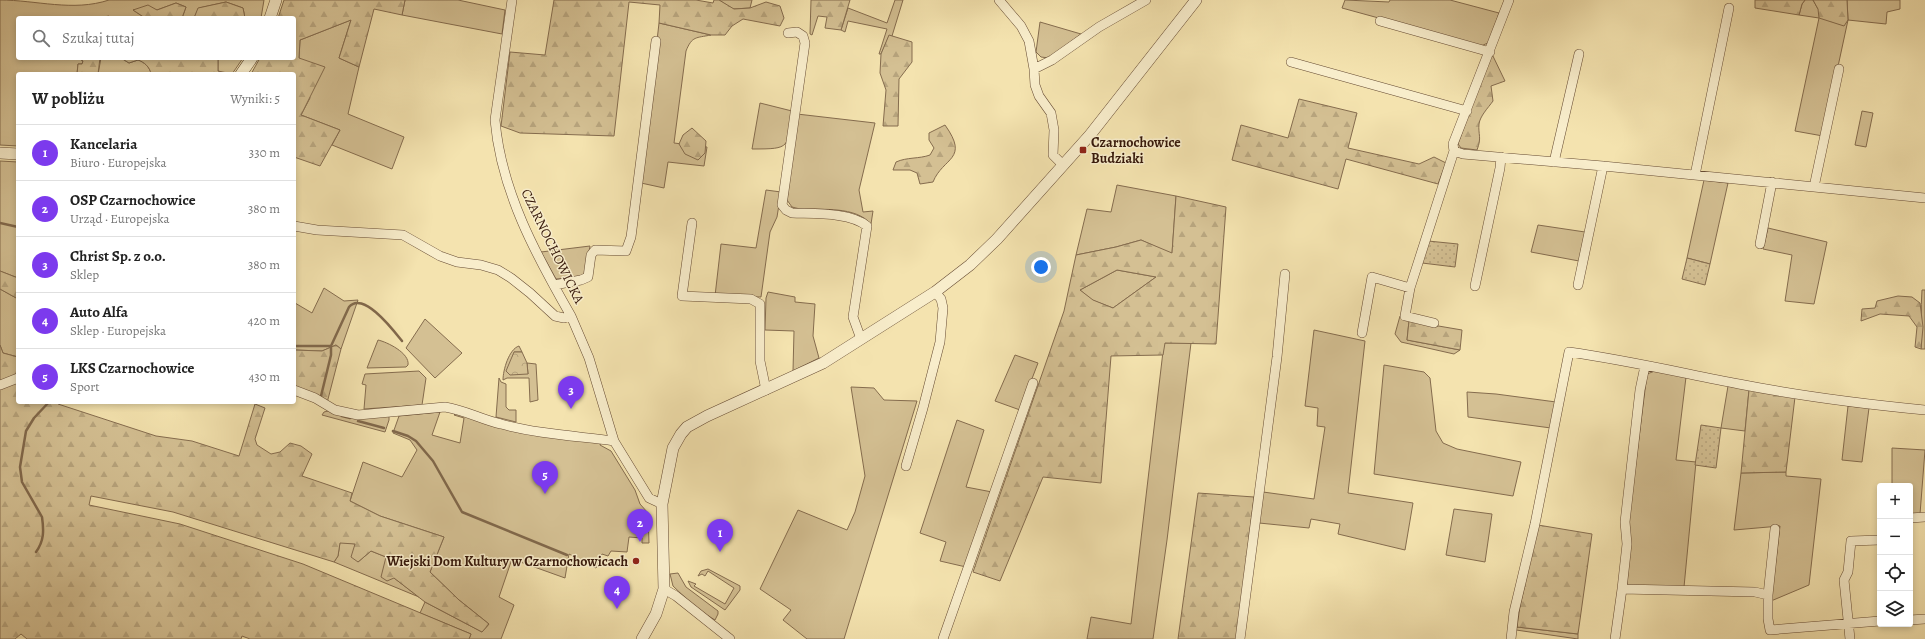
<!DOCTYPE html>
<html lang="pl">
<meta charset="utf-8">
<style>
:root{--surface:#fff;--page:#f2f2f2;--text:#222;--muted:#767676;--line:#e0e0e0;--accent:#7c3aed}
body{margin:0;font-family:Alegreya,serif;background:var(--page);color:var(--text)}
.controls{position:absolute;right:12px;bottom:12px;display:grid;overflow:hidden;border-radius:4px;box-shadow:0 2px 6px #0003}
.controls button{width:36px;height:36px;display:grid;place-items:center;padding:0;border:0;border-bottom:1px solid var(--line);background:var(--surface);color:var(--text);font:20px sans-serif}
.you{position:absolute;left:1041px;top:267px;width:14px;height:14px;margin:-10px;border:3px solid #fff;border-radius:50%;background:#1a73e8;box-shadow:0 0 0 6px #1a73e833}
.badge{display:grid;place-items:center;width:26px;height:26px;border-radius:50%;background:var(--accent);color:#fff;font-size:13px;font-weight:700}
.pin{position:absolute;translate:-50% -33px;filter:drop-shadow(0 1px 2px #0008)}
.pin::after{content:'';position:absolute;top:21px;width:14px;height:12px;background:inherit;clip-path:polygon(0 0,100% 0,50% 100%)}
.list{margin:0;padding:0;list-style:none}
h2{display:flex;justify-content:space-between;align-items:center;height:52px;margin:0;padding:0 16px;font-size:17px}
h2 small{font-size:13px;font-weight:400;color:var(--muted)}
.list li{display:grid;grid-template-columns:26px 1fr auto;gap:12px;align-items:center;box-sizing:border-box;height:56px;padding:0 16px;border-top:1px solid var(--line)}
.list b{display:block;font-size:15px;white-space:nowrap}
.list p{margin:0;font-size:13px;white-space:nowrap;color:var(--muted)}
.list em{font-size:13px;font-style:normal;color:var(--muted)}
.icon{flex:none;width:22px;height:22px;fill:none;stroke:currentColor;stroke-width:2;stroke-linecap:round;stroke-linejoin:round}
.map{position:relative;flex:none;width:1925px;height:639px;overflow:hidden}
.search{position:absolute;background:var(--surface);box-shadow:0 2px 6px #0003;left:16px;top:16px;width:280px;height:44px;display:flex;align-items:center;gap:10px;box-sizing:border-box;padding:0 14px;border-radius:4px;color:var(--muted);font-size:15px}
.panel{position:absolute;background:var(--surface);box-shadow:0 2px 6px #0003;left:16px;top:72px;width:280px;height:332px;border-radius:4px}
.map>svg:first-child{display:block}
.grass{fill:#d4c093;stroke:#856c4e}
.forest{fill:url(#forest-firs);stroke:#856c4e;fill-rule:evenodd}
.park{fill:url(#park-crowns);stroke:#856c4e}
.garden{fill:url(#garden-dots);stroke:#856c4e}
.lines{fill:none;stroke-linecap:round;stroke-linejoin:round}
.stream{stroke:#81684b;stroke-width:2.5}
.minor-casing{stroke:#664b33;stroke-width:10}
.tertiary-casing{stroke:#664b33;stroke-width:12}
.minor{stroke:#f8edcb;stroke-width:9}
.tertiary{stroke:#f8edcb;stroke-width:11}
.poi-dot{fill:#8f2418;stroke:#f8edcb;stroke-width:1.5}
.labels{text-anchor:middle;stroke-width:3;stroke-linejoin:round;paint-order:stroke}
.poi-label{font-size:14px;font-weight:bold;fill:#36180a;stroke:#f8edcb;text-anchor:start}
.street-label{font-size:14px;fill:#36180a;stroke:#f8edcb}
</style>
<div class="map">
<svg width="1925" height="639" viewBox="0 0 1925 639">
<defs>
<pattern id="forest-firs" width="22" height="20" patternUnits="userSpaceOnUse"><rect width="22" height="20" fill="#d4c093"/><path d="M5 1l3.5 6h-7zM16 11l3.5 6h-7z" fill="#b7a47d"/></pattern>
<pattern id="park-crowns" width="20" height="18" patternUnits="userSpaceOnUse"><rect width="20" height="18" fill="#d4c093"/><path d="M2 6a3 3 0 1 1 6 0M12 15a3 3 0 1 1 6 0" fill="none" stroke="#b7a47d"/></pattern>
<pattern id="garden-dots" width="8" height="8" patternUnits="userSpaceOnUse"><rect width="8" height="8" fill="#d4c093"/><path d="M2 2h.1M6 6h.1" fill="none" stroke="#b7a47d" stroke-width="1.8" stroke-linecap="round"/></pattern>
</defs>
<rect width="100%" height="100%" fill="#f4e3af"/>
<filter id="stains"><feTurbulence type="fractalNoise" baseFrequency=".005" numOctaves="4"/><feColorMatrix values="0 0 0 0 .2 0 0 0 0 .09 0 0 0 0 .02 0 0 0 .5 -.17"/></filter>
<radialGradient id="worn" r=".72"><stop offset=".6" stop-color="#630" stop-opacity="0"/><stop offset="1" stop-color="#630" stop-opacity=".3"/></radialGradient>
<path class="grass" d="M0 0C36 0 73 12 109 0H264L261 18H245L243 8 226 2 199 8 194 18H182L186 7 176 3 157 10 150 8 133 10 145 18H109V16L98 18H18V58H78L83 61 82 64H78L77 74H18V146L0 145Z
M405 0H458L505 10 502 34 402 15Z
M719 0H752L750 8 733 9Z
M895 0H903L892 36H889L881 54H879L887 29 848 21 845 32 841 30 848 8 887 23Z
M1345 0 1389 2 1390 0H1450L1499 13 1490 42 1481 46 1342 8Z
M1805 0H1813L1818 9 1848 20 1847 0H1900V9L1887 12 1886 24 1848 20 1823 136 1795 131 1819 18 1799 15 1802 4Z
M351 20 339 58 359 67 348 114 404 137 392 169 332 145 340 130 301 115 310 98 299 58 300 40Z
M1040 22 1081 34 1049 58 1041 57 1036 52Z
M659 23 711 35C696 38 692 36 686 51L674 143 707 147 704 166 668 162 664 188 641 183Z
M101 58H121L129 63 138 60C144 62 150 67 151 74H98Z
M218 58H243L232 74 218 71Z
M760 103 792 111C787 148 792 149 752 149Z
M1862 111 1873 113 1866 147 1855 145Z
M797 114 875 123 859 190 863 212 873 211 871 224C855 206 823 210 800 209L792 207 787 200Z
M0 161 18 162V278L0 271Z
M1704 180 1728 183 1710 264 1687 258Z
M1117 185 1176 196 1172 254 1141 240 1116 247 1076 255 1087 209 1111 212Z
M766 190 781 192 777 217 770 232 761 297 715 296 721 244 756 248Z
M1538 225 1585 232 1579 261 1531 252Z
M1768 228 1827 242 1814 304 1785 301 1792 255 1763 249Z
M590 246 585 274 579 277 556 279 541 252Z
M1117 270 1156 277 1113 308 1092 300 1080 290Z
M324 288 344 301 358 300 341 349 336 345 322 351 294 350V305L295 303 312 313Z
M0 289 18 299V357L3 353 0 345Z
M1922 290H1925V349H1921C1923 329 1920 309 1922 290Z
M768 292 795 297V302L815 304 813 336 819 358 793 371 794 331 765 330 766 298Z
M1400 316 1403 319 1409 321 1407 340 1460 350 1454 354 1401 342 1395 334Z
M425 319 462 353 435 378 406 348Z
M1314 330 1365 341 1348 493 1413 503 1405 550 1338 534 1340 524 1311 519 1309 528 1259 523 1263 492 1314 499 1325 427 1317 426 1318 408 1305 406Z
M378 340C387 342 410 353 408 365L406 367 367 368Z
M1164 343H1191L1167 540 1153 639H1087L1091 617 1131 624Z
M519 346 522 352H514L528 374 527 363 536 364 538 400 530 402 529 378H507L503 380C503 370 509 349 519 346Z
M1015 355 1038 363 1020 410 995 401Z
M1384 365 1424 372 1430 378 1436 431 1443 443 1457 449 1521 462 1513 496 1374 474Z
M419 371 426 378 422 405 364 409 366 385 362 384 365 374Z
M1655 371 1686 377 1676 460 1696 462 1684 587 1627 585 1630 541 1628 525 1647 374Z
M499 378 501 382 506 384V407L509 410H516V422L496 417Z
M1728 386 1749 390 1745 431 1721 428Z
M851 387 874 388 884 400 917 401 844 639H807L783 620 791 610 760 589 798 510 847 530 855 512 865 476Z
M1467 392 1496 394 1556 402 1551 428 1468 417Z
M1848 406 1869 408 1862 462 1842 460Z
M328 411 389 415V420L385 432 322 415 324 412Z
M440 412 432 435 460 443 464 418 454 415 456 413 601 442 600 445 611 451 635 490 640 504 648 513 649 543H642V538L629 537 627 552 611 551 608 556 602 554 596 568 569 554 565 578 512 559 499 597 514 605 501 639H469L471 634 420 613 425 602 482 632 489 624 459 600 430 572 444 537 380 516 350 501 363 462 402 477 417 450 410 440 393 433 399 416Z
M957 420 984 430 966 487 992 492 966 567 940 561 946 542 920 533Z
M1892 448 1925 450 1920 514H1910V486H1892Z
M1786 472V476L1821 479 1809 585 1771 601 1780 526 1734 530 1741 473Z
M1454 509 1492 514 1485 562 1446 555Z
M340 542 356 544 358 562 371 551 386 557 394 578 419 597 334 562 338 556Z
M708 569 740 586V590L725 610 691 587 688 581 696 584 694 586 725 604 734 588 708 571 705 576 702 574 698 576 701 571Z
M678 573 686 587 718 611V614L715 620 697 609 673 586 670 574Z
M1517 627 1578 634V639L1516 630Z"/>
<path class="forest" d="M284 0H405L402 15 374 9 359 67 339 58 351 20 300 40 299 58 325 67 301 115 340 130 320 166 294 157V74H251L260 58H294V18H278Z
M554 0H696L713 3 714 0H719L734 9 750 8 766 2 780 6 784 18 780 26 743 19 732 26 725 35H711L659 23 660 5 629 2 614 136 520 133 501 126 510 52 545 55Z
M811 0H850L841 30 825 28 827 17 818 16 812 35 810 34Z
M1755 0H1805L1802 4 1799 15 1755 8Z
M1813 0H1847L1848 20 1844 26 1819 18 1818 9Z
M226 2 243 8 245 18H194L198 8Z
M176 3 186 7 182 18H145L133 10 148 5 157 10Z
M889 35 912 42V62L899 79 898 126H883L886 90 880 73 881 54Z
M1491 52 1505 81 1491 86 1493 101C1488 108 1480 116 1479 124 1478 135 1482 137 1477 150L1461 148 1458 144Z
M78 58H100L98 74H77L78 64H82L83 61Z
M121 58H218V71L226 74H151C150 67 144 62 138 60L129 63Z
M1299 99 1357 113 1348 148 1419 164 1434 157 1446 163 1438 184 1346 159 1338 189 1232 160 1241 125 1288 138Z
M945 125C970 160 943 157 933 182L920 184 917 173 910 170H893L896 162C907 157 919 159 930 155L934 148 929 140V133Z
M692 128 706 141 705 153 698 160 685 154 679 144 683 135Z
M1176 196 1226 207 1216 344 1165 343 1163 355 1111 356 1101 483 1043 477 1000 581 973 572 1064 311 1076 255 1116 247 1141 240 1172 253ZM1117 270 1156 277 1113 308 1093 300 1080 290Z
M0 271 18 278V299L0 289Z
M1898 296 1912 297 1920 303 1923 327 1921 349 1915 347 1917 327 1909 316 1880 314 1861 321 1862 309 1875 308 1877 301Z
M1409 321 1462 330 1460 350 1407 340Z
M0 345 3 353 18 357V376L0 383Z
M336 345 341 349 327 403 294 387V350L322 351Z
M18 381V402H59L58 404 156 436 192 441 239 456 255 404 265 408 255 439 257 445 271 454 280 452 290 443 301 446 312 454 302 476 352 493 350 501 380 516 444 537 430 572 459 600 489 624 482 632 425 602 394 578 387 581 381 577 386 557 371 551 358 562 351 557 355 544 340 543 338 556 334 562 173 512 91 496 89 505 180 524 303 564 471 634 469 639H250L242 636 241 639H27L21 634 15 639H0V388Z
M1749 390 1795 397 1786 472 1741 473Z
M1198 493 1254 497 1237 639H1178Z
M1538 525 1592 534 1578 634 1517 627 1520 606Z"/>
<path class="park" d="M514 352H522L527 363 528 374 510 375 506 371Z"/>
<path class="garden" d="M1428 241 1458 244 1455 267 1422 263Z
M1687 258 1710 264 1705 285 1682 279Z
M1701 425 1721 428 1716 468 1695 465Z"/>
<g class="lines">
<path class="stream" d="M0 223 18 227
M294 346H331V355L321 396
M331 346 349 307C363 290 394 331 402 341
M342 416 350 418
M358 421 384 428
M393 431 408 436 416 441 433 461 462 512 567 555
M36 552C44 541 44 531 42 517L22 482 20 467 26 431 34 418 49 402"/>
<g class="minor-casing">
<path id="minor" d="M512 0 495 120C501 191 536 255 571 316
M999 0 1021 26 1029 41 1034 69
M1509 0 1453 144 1454 151 1463 154 1603 166 1925 198
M1380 21 1490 52
M788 33 797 32 803 36 805 43 782 205 786 210 792 213C814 214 850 212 867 226L853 317 861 339
M1291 62 1467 111
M1554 162 1579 54
M1063 165 1053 155 1054 130 1051 113 1039 96 1035 85 1034 69 1052 60 1099 27 1146 0
M1695 175 1729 8
M1814 187 1839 69
M692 223 682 296 751 299 760 304V361L766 390
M294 226 317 230 403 235 440 256 457 262 481 265 498 270 511 278 530 293 555 316 564 318 571 316 589 358 614 441 649 498 662 504
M1760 244 1772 182
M554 285 581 280 588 277 591 255 595 250 626 251 631 237 656 41
M1578 285 1603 166
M1475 286 1500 168 1501 157
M1434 323 1405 316 1410 288 1454 151
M1362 333 1372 277 1410 288
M0 385 18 378
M294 390 315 398 335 410 358 415 445 407C465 410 482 420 501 424 538 434 576 436 614 441
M906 466 923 408 940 342 943 308 941 299 935 292
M1910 518 1925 517
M664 589 676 596 730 639
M1622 589 1627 544 1625 522 1640 390 1645 366
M1768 595 1775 529
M1910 620 1925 619
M943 639 1033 383
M1240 639 1277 357 1285 274
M1511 639 1514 612 1535 524 1569 352C1626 360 1682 373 1739 384 1800 396 1863 404 1925 410
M1615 639 1622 589 1755 592 1768 595V619L1770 630 1880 621
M1850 639 1844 580 1848 572 1851 541 1880 540"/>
</g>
<g class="tertiary-casing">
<path id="tertiary" d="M270 18 276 0
M241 74 252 58
M0 153 18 154
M642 639 656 614 664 589 662 504 673 448 681 434 687 427 707 416 823 363 935 292 970 265 997 239 1090 135 1196 0"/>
</g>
<use href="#minor" class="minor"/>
<use href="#tertiary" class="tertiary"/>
</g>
<g class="poi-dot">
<rect x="1079" y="146" width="8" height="8" rx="2"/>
<circle cx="636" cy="561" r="4"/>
</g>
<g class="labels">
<g class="poi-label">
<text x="1091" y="147">Czarnochowice<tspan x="1091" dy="16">Budziaki</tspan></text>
<text x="628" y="566" text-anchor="end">Wiejski Dom Kultury w Czarnochowicach</text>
</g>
<g class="street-label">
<text transform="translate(553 246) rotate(64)" y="5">CZARNOCHOWICKA</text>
</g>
</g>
<rect width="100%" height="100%" filter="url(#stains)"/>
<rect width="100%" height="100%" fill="url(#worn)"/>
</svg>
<div class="controls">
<button>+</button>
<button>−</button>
<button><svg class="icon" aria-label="locate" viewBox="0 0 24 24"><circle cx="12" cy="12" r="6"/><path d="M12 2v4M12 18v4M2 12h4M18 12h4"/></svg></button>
<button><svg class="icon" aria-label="layers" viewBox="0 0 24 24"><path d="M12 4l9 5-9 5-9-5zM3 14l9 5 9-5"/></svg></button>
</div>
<div class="you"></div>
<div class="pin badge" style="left:720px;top:552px">1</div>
<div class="pin badge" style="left:640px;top:542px">2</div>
<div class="pin badge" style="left:571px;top:409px">3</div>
<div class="pin badge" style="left:617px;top:609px">4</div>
<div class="pin badge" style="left:545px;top:494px">5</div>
<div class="search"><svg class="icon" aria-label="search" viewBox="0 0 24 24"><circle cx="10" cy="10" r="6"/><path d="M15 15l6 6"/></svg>Szukaj tutaj</div>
<section class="panel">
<h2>W pobliżu<small>Wyniki: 5</small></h2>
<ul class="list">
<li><span class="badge">1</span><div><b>Kancelaria</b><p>Biuro · Europejska</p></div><em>330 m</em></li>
<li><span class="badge">2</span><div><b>OSP Czarnochowice</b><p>Urząd · Europejska</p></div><em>380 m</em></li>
<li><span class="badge">3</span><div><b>Christ Sp. z o.o.</b><p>Sklep</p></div><em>380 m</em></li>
<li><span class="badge">4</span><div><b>Auto Alfa</b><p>Sklep · Europejska</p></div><em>420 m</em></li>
<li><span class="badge">5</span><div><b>LKS Czarnochowice</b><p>Sport</p></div><em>430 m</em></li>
</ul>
</section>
</div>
